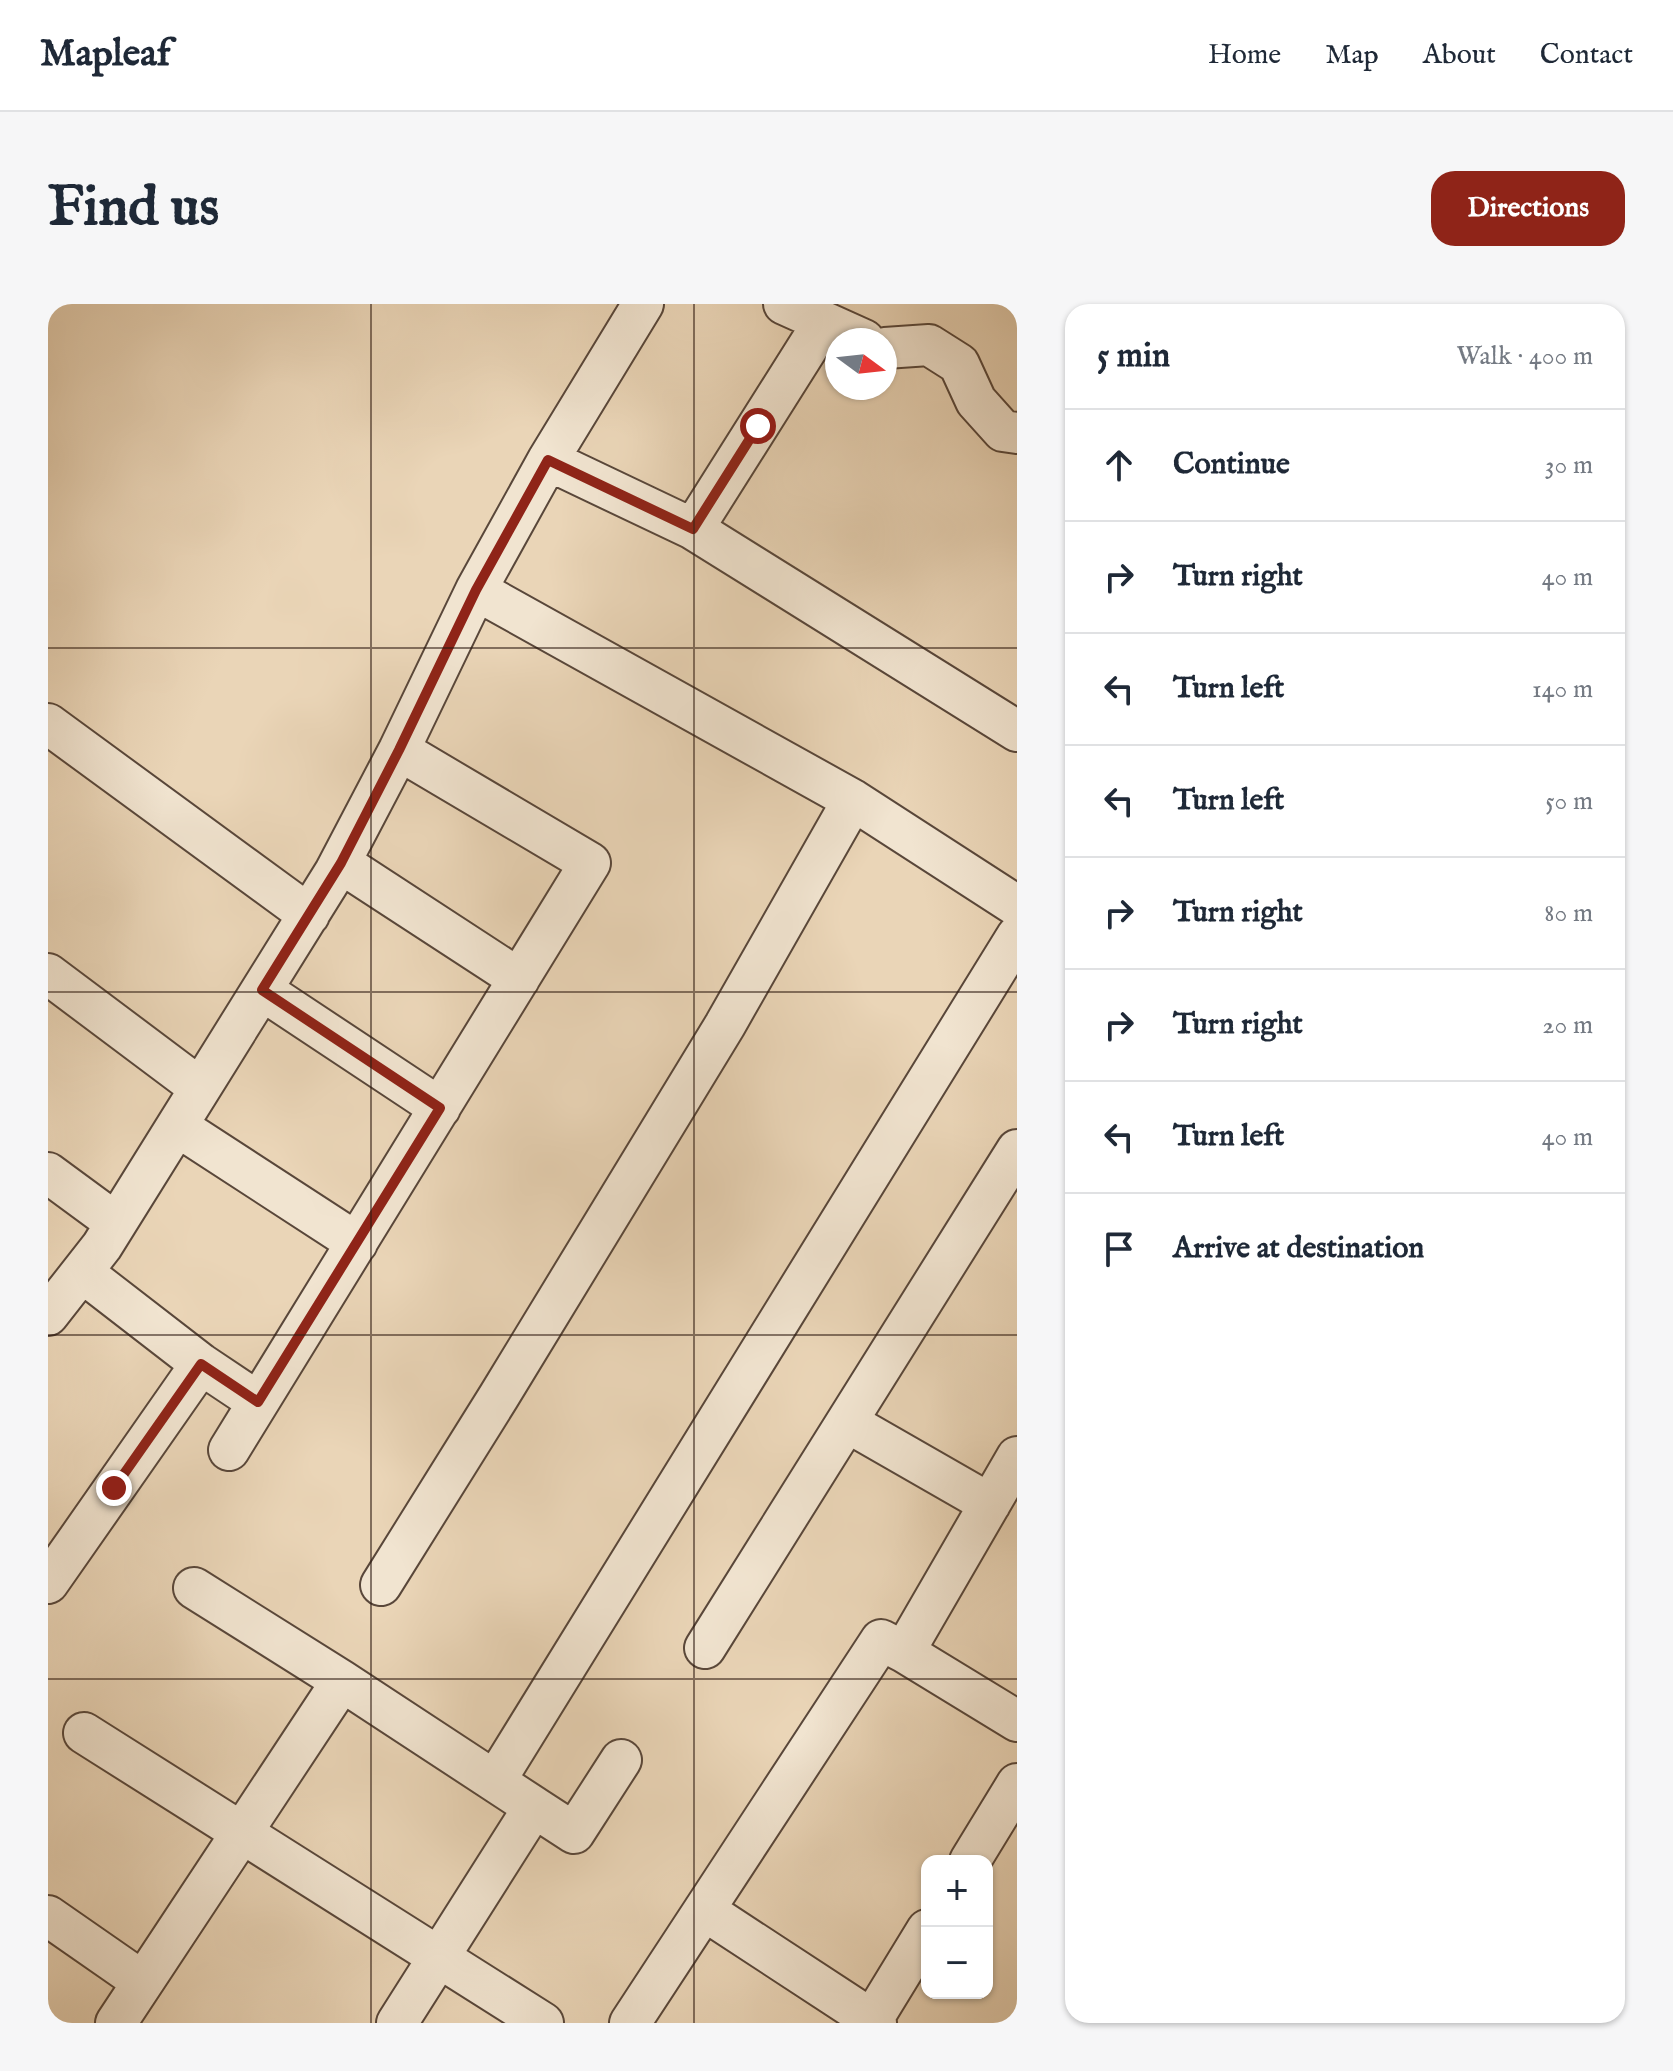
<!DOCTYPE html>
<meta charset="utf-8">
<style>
:root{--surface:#fff;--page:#f6f6f7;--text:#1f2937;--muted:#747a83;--line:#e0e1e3;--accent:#8f2418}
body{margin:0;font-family:"IM FELL English",serif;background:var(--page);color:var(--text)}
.controls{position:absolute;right:24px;bottom:24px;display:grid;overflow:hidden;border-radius:16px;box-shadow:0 2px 6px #0004}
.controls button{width:72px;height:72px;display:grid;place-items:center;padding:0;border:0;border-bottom:2px solid var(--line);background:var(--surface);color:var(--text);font:40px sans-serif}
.compass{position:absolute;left:777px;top:24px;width:72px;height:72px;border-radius:50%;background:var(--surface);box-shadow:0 2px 6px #0004;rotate:105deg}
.stop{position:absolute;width:24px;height:24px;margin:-18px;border:6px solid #8f2418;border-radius:50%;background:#fff}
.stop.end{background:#8f2418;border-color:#fff;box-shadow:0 2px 8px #0008}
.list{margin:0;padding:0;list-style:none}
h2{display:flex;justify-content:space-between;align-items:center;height:104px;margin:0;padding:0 32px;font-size:34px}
h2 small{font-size:26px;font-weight:400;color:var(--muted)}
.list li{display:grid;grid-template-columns:52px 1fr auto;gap:24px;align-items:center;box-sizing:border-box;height:112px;padding:0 32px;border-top:2px solid var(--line)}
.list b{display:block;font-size:30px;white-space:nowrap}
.list em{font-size:26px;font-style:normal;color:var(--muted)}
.icon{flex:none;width:44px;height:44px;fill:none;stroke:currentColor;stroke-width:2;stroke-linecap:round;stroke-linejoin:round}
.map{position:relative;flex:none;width:969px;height:1719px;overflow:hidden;border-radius:24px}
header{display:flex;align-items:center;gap:48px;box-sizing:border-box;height:112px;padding:0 40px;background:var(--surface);border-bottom:2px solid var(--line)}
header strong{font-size:38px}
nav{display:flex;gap:44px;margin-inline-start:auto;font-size:28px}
.intro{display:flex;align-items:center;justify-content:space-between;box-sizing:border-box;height:192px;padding:0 48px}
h1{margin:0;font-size:56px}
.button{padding:20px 36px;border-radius:24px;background:var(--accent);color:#fff;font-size:28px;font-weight:700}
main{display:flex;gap:48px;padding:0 48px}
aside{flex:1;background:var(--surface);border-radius:24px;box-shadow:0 2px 6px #0004}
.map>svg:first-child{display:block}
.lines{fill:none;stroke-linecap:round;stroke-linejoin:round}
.minor-casing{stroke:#59473a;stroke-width:44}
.minor{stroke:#f1e4d0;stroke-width:40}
.route{stroke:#8f2418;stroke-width:10}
.grid{fill:none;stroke:#291810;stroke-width:2;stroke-opacity:0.55}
</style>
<header>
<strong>Mapleaf</strong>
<nav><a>Home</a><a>Map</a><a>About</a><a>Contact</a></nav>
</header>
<div class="intro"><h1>Find us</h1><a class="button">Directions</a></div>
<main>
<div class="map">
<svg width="969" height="1719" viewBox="0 0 969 1719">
<rect width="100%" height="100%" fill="#ead5b7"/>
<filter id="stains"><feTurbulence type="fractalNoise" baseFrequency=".0025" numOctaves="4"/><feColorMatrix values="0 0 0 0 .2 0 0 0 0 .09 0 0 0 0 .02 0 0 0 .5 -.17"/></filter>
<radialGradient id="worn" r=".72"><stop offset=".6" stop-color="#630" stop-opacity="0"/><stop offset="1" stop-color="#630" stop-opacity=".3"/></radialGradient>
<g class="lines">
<g class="minor-casing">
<path id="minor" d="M736 0 816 36
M837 44 881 41 911 60 928 97 955 127 969 129
M500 156 645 225 969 427
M645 225 775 19
M428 286 805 496 969 602
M0 420 261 611
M293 559 471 675
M0 670 152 784
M214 686 392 804
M129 822 309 939
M0 869 68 919
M34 968 153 1060 210 1098
M0 1011 54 942 287 568 351 446 428 286 500 156 595 0
M799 1118 942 1200
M181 1146 542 559 351 446
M0 1279 153 1060
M333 1281 451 1092 677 721 805 496
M146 1284 294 1377 486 1503 349 1719
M657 1344 969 846
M856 1348 969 1417
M36 1429 495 1719
M447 1477 969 632
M486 1503 526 1529 573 1456
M922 1557 969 1480
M656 1606 824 1716
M0 1612 95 1678
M68 1719 294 1377
M582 1719 833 1336 856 1348 969 1153
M828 1719 824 1716 879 1626"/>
</g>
<use href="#minor" class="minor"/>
</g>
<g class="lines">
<path class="route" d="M66 1184 153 1060 210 1098 392 804 214 686 293 559 351 446 428 286 500 156 645 225 710 122"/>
</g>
<path class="grid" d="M323 0V1719M646 0V1719M0 344H969M0 688H969M0 1031H969M0 1375H969"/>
<rect width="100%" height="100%" filter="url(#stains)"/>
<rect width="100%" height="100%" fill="url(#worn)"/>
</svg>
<div class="controls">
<button>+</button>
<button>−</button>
</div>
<svg class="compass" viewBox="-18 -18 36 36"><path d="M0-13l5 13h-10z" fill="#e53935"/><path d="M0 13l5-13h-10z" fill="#747a83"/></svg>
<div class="stop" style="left:710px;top:122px"></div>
<div class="stop end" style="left:66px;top:1184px"></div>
</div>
<aside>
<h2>5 min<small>Walk · 400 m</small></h2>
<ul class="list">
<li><svg class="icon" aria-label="ahead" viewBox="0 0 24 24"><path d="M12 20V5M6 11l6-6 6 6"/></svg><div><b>Continue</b></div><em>30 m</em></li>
<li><svg class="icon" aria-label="right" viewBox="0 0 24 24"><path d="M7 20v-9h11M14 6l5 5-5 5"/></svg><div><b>Turn right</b></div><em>40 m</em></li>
<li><svg class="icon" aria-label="left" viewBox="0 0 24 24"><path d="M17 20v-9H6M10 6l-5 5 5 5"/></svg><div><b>Turn left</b></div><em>140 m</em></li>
<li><svg class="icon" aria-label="left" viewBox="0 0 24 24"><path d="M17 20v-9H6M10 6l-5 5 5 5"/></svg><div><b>Turn left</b></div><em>50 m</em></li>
<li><svg class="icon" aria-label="right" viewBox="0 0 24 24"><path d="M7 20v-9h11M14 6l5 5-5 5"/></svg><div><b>Turn right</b></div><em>80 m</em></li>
<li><svg class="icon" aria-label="right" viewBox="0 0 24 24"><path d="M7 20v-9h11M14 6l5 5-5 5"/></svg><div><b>Turn right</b></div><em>20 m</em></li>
<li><svg class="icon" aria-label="left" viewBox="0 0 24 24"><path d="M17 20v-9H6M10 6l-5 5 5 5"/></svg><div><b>Turn left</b></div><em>40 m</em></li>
<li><svg class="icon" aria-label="arrive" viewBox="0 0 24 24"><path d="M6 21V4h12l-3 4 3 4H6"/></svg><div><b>Arrive at destination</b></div></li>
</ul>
</aside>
</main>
